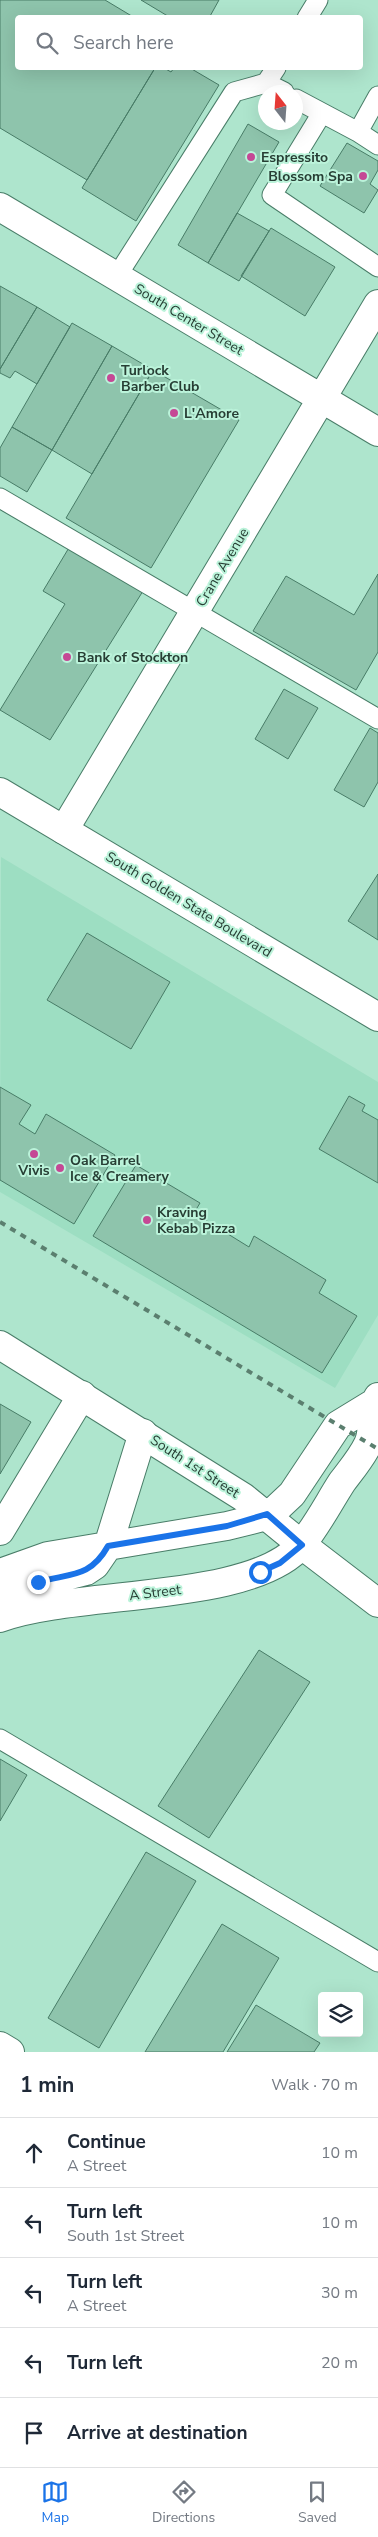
<!DOCTYPE html>
<meta charset="utf-8">
<style>
:root{--surface:#fff;--page:#f2f2f3;--text:#1f2937;--muted:#747a83;--line:#e0e1e3;--accent:#1a73e8}
body{margin:0;font-family:"Nunito Sans",sans-serif;background:var(--page);color:var(--text)}
.controls{position:absolute;right:15px;bottom:15px;display:grid;overflow:hidden;border-radius:5px;box-shadow:0 5px 20px #0002}
.controls button{width:45px;height:45px;display:grid;place-items:center;padding:0;border:0;border-bottom:1px solid var(--line);background:var(--surface);color:var(--text);font:25px sans-serif}
.compass{position:absolute;left:258px;top:85px;width:45px;height:45px;border-radius:50%;background:var(--surface);box-shadow:0 5px 20px #0002;rotate:343deg}
.stop{position:absolute;width:15px;height:15px;margin:-11px;border:4px solid #1a73e8;border-radius:50%;background:#fff}
.stop.end{background:#1a73e8;border-color:#fff;box-shadow:0 1px 5px #0008}
.list{margin:0;padding:0;list-style:none}
h2{display:flex;justify-content:space-between;align-items:center;height:65px;margin:0;padding:0 20px;font-size:21px}
h2 small{font-size:16px;font-weight:400;color:var(--muted)}
.list li{display:grid;grid-template-columns:32px 1fr auto;gap:15px;align-items:center;box-sizing:border-box;height:70px;padding:0 20px;border-top:1px solid var(--line)}
.list b{display:block;font-size:19px;white-space:nowrap}
.list p{margin:0;font-size:16px;white-space:nowrap;color:var(--muted)}
.list em{font-size:16px;font-style:normal;color:var(--muted)}
.icon{flex:none;width:28px;height:28px;fill:none;stroke:currentColor;stroke-width:2;stroke-linecap:round;stroke-linejoin:round}
.map{position:relative;flex:none;width:378px;height:2052px;overflow:hidden}
.search{position:absolute;background:var(--surface);box-shadow:0 5px 20px #0002;left:15px;right:15px;top:15px;height:55px;display:flex;align-items:center;gap:12px;box-sizing:border-box;padding:0 18px;border-radius:5px;color:var(--muted);font-size:19px}
.sheet{height:415px;background:var(--surface)}
nav{display:flex;justify-content:space-around;align-items:center;box-sizing:border-box;height:70px;border-top:1px solid var(--line);background:var(--surface);font-size:14px;color:var(--muted)}
nav a{display:grid;justify-items:center;gap:2px}
nav .on{color:var(--accent)}
.map>svg:first-child{display:block}
.built{fill:#9ddec2}
.building{fill:#8ec4ac;stroke:#487c67}
.lines{fill:none;stroke-linecap:round;stroke-linejoin:round}
.service-casing{stroke:#497d68;stroke-width:21}
.minor-casing{stroke:#497d68;stroke-width:30}
.tertiary-casing{stroke:#497d68;stroke-width:30}
.primary-casing{stroke:#497d68;stroke-width:30}
.service{stroke:#fff;stroke-width:19}
.minor{stroke:#fff;stroke-width:28}
.tertiary{stroke:#fff;stroke-width:28}
.primary{stroke:#fff;stroke-width:28}
.rail{stroke:#5b7f6f;stroke-width:4;stroke-dasharray:6 6;stroke-linecap:butt}
.route{stroke:#1a73e8;stroke-width:6}
.poi-dot{fill:#c54895;stroke:#bbf3da;stroke-width:2}
.labels{text-anchor:middle;stroke-width:4;stroke-linejoin:round;paint-order:stroke}
.poi-label{font-size:14px;font-weight:bold;fill:#273e34;stroke:#bbf3da;text-anchor:start}
.street-label{font-size:14px;fill:#273e34;stroke:#bbf3da}
</style>
<div class="map">
<svg width="378" height="2052" viewBox="0 0 378 2052">
<rect width="100%" height="100%" fill="#aee5cd"/>
<path class="built" d="M1 857 378 1082V1315L335 1388 0 1192Z"/>
<path class="building" d="M0 0H105L135 18H18V68H155L87 180 0 128Z
M141 0H219L209 18H171Z
M155 68H164L171 72 174 68H190L219 85 136 221 82 188Z
M248 124 279 142 208 263 178 245Z
M347 143 378 161V170L370 184 378 190 364 213 320 186Z
M237 213 269 231 239 281 208 263Z
M271 228 335 267 305 316 241 276Z
M0 286 37 307 0 369Z
M37 307 70 327 37 384 15 371 10 378 0 373V369Z
M72 323 112 346 52 450 12 427Z
M112 346 153 370 92 474 52 450Z
M153 370 239 420 151 568 66 518Z
M12 427 52 450 27 492 0 476V448Z
M70 546 143 591 50 740 0 710 65 604 43 591Z
M378 574V652L356 690 253 631 286 576 354 615Z
M284 689 318 708 288 759 255 739Z
M370 728 378 733V782L364 807 334 790Z
M378 874V940L348 921Z
M87 933 170 982 131 1049 47 1000Z
M0 1087 31 1105 19 1124 35 1134 46 1114 115 1155 74 1224 0 1180Z
M349 1096 365 1105 362 1111 378 1120V1183L319 1149Z
M136 1165 200 1203 194 1213 249 1247 254 1236 326 1280 319 1293 357 1316 322 1373 93 1236Z
M0 1404 31 1422 0 1474Z
M259 1650 310 1682 209 1838 158 1806Z
M0 1759 27 1775 0 1821Z
M146 1852 196 1881 99 2048 48 2018Z
M222 1924 279 1958 223 2052H145Z
M256 2005 320 2043 314 2052H227Z"/>
<g class="lines">
<g class="service-casing">
<path id="service" d="M307 18 318 0
M276 68 266 83 284 92
M296 99 358 132 378 96
M322 113 272 195 378 267
M358 132 378 145
M117 276 234 92 266 83
M0 498 378 719
M0 1739 378 1962"/>
</g>
<g class="minor-casing">
<path id="minor" d="M0 207 378 432
M64 830 378 304
M0 1345 243 1497 302 1545
M0 2046 10 2052"/>
</g>
<g class="tertiary-casing">
<path id="tertiary" d="M0 1531 82 1395
M302 1545 378 1603
M0 1573 48 1556 227 1526 259 1518 276 1509 292 1494 338 1425 374 1403
M0 1601 27 1586 86 1571 95 1565 108 1546 143 1433
M0 1618C75 1590 252 1603 301 1545 317 1526 329 1502 342 1482 351 1470 362 1457 368 1444 375 1430 369 1411 378 1397"/>
</g>
<g class="primary-casing">
<path id="primary" d="M0 792 378 1017"/>
</g>
<use href="#service" class="service"/>
<use href="#minor" class="minor"/>
<use href="#tertiary" class="tertiary"/>
<use href="#primary" class="primary"/>
<path class="rail" d="M0 1222 378 1449"/>
</g>
<g class="lines">
<path class="route" d="M38 1582C71 1573 90 1578 108 1546L227 1526 267 1514 302 1545 280 1563 260 1572"/>
</g>
<g class="poi-dot">
<circle cx="251" cy="157" r="5"/>
<circle cx="363" cy="176" r="5"/>
<circle cx="111" cy="378" r="5"/>
<circle cx="174" cy="413" r="5"/>
<circle cx="67" cy="657" r="5"/>
<circle cx="34" cy="1154" r="5"/>
<circle cx="60" cy="1168" r="5"/>
<circle cx="147" cy="1220" r="5"/>
</g>
<g class="labels">
<g class="poi-label">
<text x="261" y="162">Espressito</text>
<text x="353" y="181" text-anchor="end">Blossom Spa</text>
<text x="121" y="375">Turlock<tspan x="121" dy="16">Barber Club</tspan></text>
<text x="184" y="418">L'Amore</text>
<text x="77" y="662">Bank of Stockton</text>
<text x="70" y="1165">Oak Barrel<tspan x="70" dy="16">Ice &amp; Creamery</tspan></text>
<text x="34" y="1175" text-anchor="middle">Vivis</text>
<text x="157" y="1217">Kraving<tspan x="157" dy="16">Kebab Pizza</tspan></text>
</g>
<g class="street-label">
<text transform="translate(189 319) rotate(31)" y="5">South Center Street</text>
<text transform="translate(222 567) rotate(-59)" y="5">Crane Avenue</text>
<text transform="translate(189 904) rotate(31)" y="5">South Golden State Boulevard</text>
<text transform="translate(195 1466) rotate(33)" y="5">South 1st Street</text>
<text transform="translate(155 1592) rotate(-7)" y="5">A Street</text>
</g>
</g>
</svg>
<div class="controls">
<button><svg class="icon" aria-label="layers" viewBox="0 0 24 24"><path d="M12 4l9 5-9 5-9-5zM3 14l9 5 9-5"/></svg></button>
</div>
<svg class="compass" viewBox="-18 -18 36 36"><path d="M0-13l5 13h-10z" fill="#e53935"/><path d="M0 13l5-13h-10z" fill="#747a83"/></svg>
<div class="stop" style="left:260px;top:1572px"></div>
<div class="stop end" style="left:38px;top:1582px"></div>
<div class="search"><svg class="icon" aria-label="search" viewBox="0 0 24 24"><circle cx="10" cy="10" r="6"/><path d="M15 15l6 6"/></svg>Search here</div>
</div>
<section class="sheet">
<h2>1 min<small>Walk · 70 m</small></h2>
<ul class="list">
<li><svg class="icon" aria-label="ahead" viewBox="0 0 24 24"><path d="M12 20V5M6 11l6-6 6 6"/></svg><div><b>Continue</b><p>A Street</p></div><em>10 m</em></li>
<li><svg class="icon" aria-label="left" viewBox="0 0 24 24"><path d="M17 20v-9H6M10 6l-5 5 5 5"/></svg><div><b>Turn left</b><p>South 1st Street</p></div><em>10 m</em></li>
<li><svg class="icon" aria-label="left" viewBox="0 0 24 24"><path d="M17 20v-9H6M10 6l-5 5 5 5"/></svg><div><b>Turn left</b><p>A Street</p></div><em>30 m</em></li>
<li><svg class="icon" aria-label="left" viewBox="0 0 24 24"><path d="M17 20v-9H6M10 6l-5 5 5 5"/></svg><div><b>Turn left</b></div><em>20 m</em></li>
<li><svg class="icon" aria-label="arrive" viewBox="0 0 24 24"><path d="M6 21V4h12l-3 4 3 4H6"/></svg><div><b>Arrive at destination</b></div></li>
</ul>
</section>
<nav>
<a class="on"><svg class="icon" aria-label="map" viewBox="0 0 24 24"><path d="M3 6l6-2 6 2 6-2v14l-6 2-6-2-6 2zM9 4v14M15 6v14"/></svg>Map</a>
<a><svg class="icon" aria-label="directions" viewBox="0 0 24 24"><path d="M12 3l9 9-9 9-9-9zM9 14v-3h6M13 9l2 2-2 2"/></svg>Directions</a>
<a><svg class="icon" aria-label="saved" viewBox="0 0 24 24"><path d="M7 4h10v16l-5-4-5 4z"/></svg>Saved</a>
</nav>
